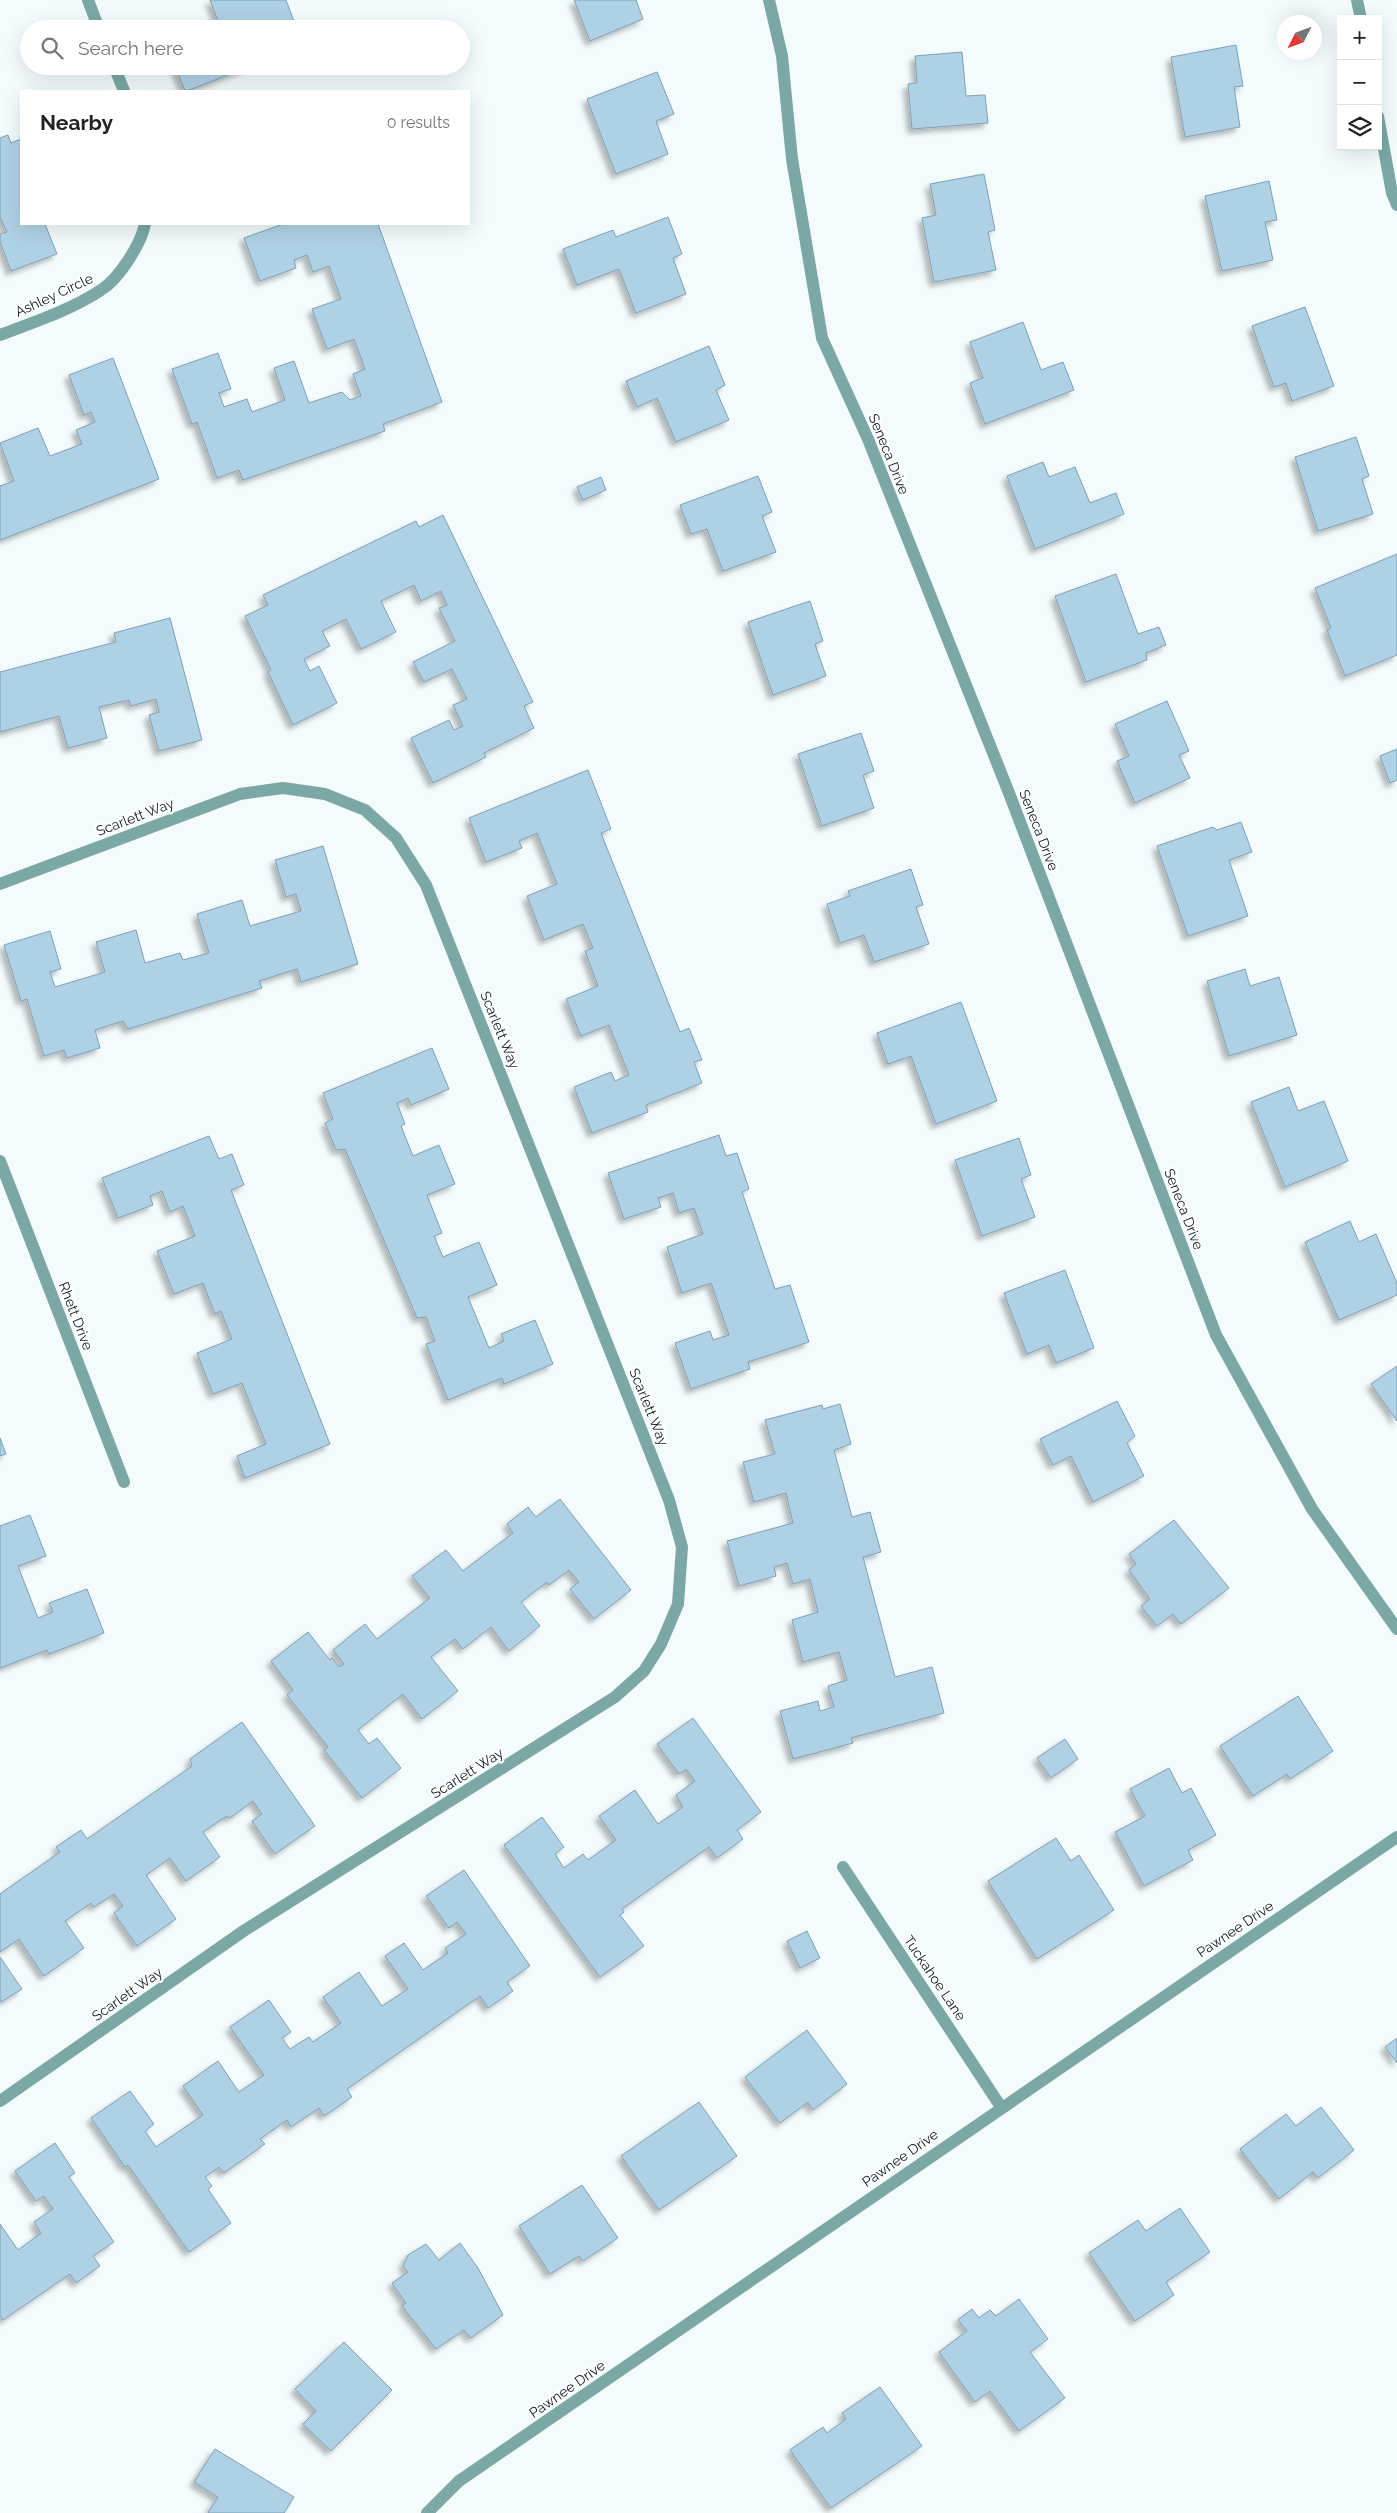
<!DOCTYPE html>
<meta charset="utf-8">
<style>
:root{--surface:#fff;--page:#f2f2f2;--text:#222;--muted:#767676;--line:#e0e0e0}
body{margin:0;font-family:Raleway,sans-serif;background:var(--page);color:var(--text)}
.controls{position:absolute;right:15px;top:15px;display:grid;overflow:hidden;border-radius:0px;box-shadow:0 5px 20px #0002}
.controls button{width:45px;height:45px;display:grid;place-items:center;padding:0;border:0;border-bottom:1px solid var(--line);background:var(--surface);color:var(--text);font:25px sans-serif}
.compass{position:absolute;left:1277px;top:15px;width:45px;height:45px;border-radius:50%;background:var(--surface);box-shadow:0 5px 20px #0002;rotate:228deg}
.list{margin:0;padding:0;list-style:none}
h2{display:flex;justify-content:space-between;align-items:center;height:65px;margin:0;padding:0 20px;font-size:21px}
h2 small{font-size:16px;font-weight:400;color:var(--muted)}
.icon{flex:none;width:28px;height:28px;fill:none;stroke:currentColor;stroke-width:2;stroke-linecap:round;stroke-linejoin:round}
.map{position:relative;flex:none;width:1397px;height:2513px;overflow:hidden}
.search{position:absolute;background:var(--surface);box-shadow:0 5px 20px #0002;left:20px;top:20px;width:450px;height:55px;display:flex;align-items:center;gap:12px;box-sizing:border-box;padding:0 18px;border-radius:28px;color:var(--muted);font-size:19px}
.panel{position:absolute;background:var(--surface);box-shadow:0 5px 20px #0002;left:20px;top:90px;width:450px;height:135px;border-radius:0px}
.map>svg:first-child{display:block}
.building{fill:#afd1e5;stroke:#7fa0b2;filter:url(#shadow)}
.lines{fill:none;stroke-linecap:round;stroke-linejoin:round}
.minor{stroke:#7ba8a4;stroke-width:12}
.labels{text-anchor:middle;stroke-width:4.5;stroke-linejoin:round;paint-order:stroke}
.street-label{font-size:14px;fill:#0d1d20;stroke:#fff}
</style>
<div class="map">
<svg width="1397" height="2513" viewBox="0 0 1397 2513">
<defs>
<filter id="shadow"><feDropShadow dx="-4.5" dy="4.5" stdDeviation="2.5" flood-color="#0004"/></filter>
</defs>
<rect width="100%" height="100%" fill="#f3fbfd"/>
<path class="building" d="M210 0H286L297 29H221Z
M574 0H636L643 19 590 41Z
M1236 45 1243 86 1234 87 1240 127 1185 137 1171 57Z
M962 52 966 96 985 95 988 123 912 129 908 84 917 83 915 56Z
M175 66H251L187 91H185Z
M657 72 674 114 656 121 668 154 616 174 587 99Z
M8 135 11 143 21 139V224H45L57 254 11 271 0 242V234L7 232 0 217V138Z
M984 174 995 230 988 232 996 270 934 282 922 218 936 215 930 184Z
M1269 181 1277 220 1265 222 1273 260 1222 271 1205 196Z
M668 217 682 254 673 258 686 294 636 313 619 269 577 285 563 249 613 230 616 237Z
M283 224H378L442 402 383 424 385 431 243 480 239 470 217 478 197 422 192 424 172 369 218 353 231 389 219 393 224 407 247 399 252 412 285 400 274 368 294 361 309 403 342 392 350 400 361 396 353 374 365 369 354 339 327 349 312 309 341 299 329 266 313 272 307 255 294 260 296 268 260 281 244 238Z
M1305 307 1334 386 1292 401 1286 383 1274 387 1252 326Z
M1023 322 1041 370 1063 362 1074 390 985 424 970 383 983 378 970 342Z
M709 346 725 385 716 390 729 420 676 442 657 398 637 407 626 381Z
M113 358 159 479 0 540V486L14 481 0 443 38 428 50 456 82 444 76 430 95 422 91 412 84 415 69 375Z
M1356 437 1369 476 1362 479 1373 514 1318 531 1295 457Z
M1043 462 1049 477 1075 467 1090 503 1116 493 1124 514 1035 549 1007 476Z
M758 476 772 512 762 516 776 552 723 571 707 529 691 534 680 505Z
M601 477 606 490 583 500 577 487Z
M443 515 533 702 524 706 534 728 484 753 486 757 433 783 411 738 449 720 454 730 463 726 453 705 467 699 452 669 424 682 413 662 455 641 439 608 447 605 441 591 421 601 414 585 381 601 396 632 361 649 346 619 322 631 330 646 304 659 310 671 319 666 337 703 293 725 268 672 271 670 245 616 268 605 263 595 416 521 419 527Z
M1397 554V655L1345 676 1327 630 1331 628 1315 588Z
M1116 574 1138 634 1159 627 1166 645 1146 653 1147 660 1086 682 1055 596Z
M810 601 823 641 815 644 826 676 773 695 748 622Z
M170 618 202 740 159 751 149 715 159 712 156 699 131 706 129 700 99 707 107 738 68 748 59 716 0 732V672L116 642 114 633Z
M1167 701 1189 751 1179 755 1190 778 1135 803 1117 761 1129 756 1115 724Z
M861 733 874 771 863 775 874 808 822 826 798 754Z
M1397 749V780L1390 783 1380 756Z
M588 770 611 829 601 833 680 1032 689 1028 702 1060 694 1062 702 1083 646 1105 648 1112 592 1133 574 1087 611 1072 615 1081 629 1075 609 1025 581 1036 566 999 598 986 585 951 593 948 583 924 544 940 527 896 557 884 537 833 519 841 522 848 486 862 469 818Z
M1241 822 1252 852 1229 860 1248 916 1188 936 1157 846 1213 827 1217 830Z
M323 846 358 964 301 982 297 969 259 981 262 988 128 1029 123 1021 95 1030 100 1048 67 1058 64 1050 44 1056 27 999 21 1001 4 945 50 931 61 969 50 972 55 987 105 972 96 942 136 930 145 963 180 953 183 960 209 953 197 914 242 900 250 926 301 911 296 894 286 897 275 860Z
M911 869 923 905 916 907 929 944 874 962 864 935 840 943 827 904 850 896 848 891Z
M1245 969 1250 986 1279 977 1297 1035 1229 1056 1207 981Z
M961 1002 997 1101 936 1124 911 1056 888 1064 877 1033Z
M432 1048 449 1089 411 1105 408 1098 397 1103 405 1124 401 1126 413 1156 439 1145 455 1184 427 1195 442 1233 434 1236 443 1257 479 1242 497 1285 468 1297 489 1348 504 1341 501 1334 535 1320 553 1364 504 1384 502 1378 448 1400 426 1344 435 1341 426 1317 417 1318 345 1149 336 1150 325 1123 333 1119 323 1093Z
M1289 1087 1298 1111 1324 1101 1348 1161 1285 1187 1251 1102Z
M719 1135 726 1156 737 1153 749 1189 742 1192 775 1289 790 1285 809 1342 748 1362 750 1369 691 1389 675 1343 710 1331 713 1340 729 1335 711 1283 682 1293 667 1247 703 1234 694 1208 679 1213 673 1193 658 1198 661 1207 624 1219 608 1173Z
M209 1136 219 1159 232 1154 244 1185 231 1190 330 1444 245 1478 237 1456 266 1444 242 1383 213 1394 197 1353 232 1339 221 1311 215 1314 203 1283 174 1294 157 1251 195 1236 183 1206 170 1212 162 1191 150 1196 153 1205 118 1218 102 1178Z
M1019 1138 1031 1175 1021 1179 1035 1217 982 1236 955 1160Z
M1350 1221 1359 1242 1376 1234 1397 1283V1295L1339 1320 1305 1242Z
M1065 1270 1094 1348 1056 1363 1049 1345 1027 1354 1004 1293Z
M1397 1366V1421L1371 1384Z
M1117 1401 1135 1436 1127 1443 1144 1476 1093 1502 1071 1456 1053 1465 1040 1439Z
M840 1404 851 1444 834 1450 852 1517 870 1512 881 1552 863 1557 895 1677 932 1667 944 1713 851 1738 853 1743 793 1759 780 1711 818 1701 820 1711 834 1707 828 1686 847 1680 839 1652 803 1662 792 1620 818 1612 810 1579 793 1584 787 1563 774 1567 776 1576 739 1586 727 1541 793 1523 786 1493 754 1502 743 1462 775 1454 765 1420 822 1405 823 1409Z
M0 1438 6 1454 0 1456Z
M560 1499 631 1590 594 1619 570 1589 579 1582 569 1570 549 1585 547 1582 521 1602 540 1626 509 1651 491 1627 463 1649 455 1639 431 1657 458 1691 422 1719 403 1694 358 1730 369 1744 377 1738 401 1768 362 1798 324 1750 328 1747 287 1695 293 1690 271 1661 308 1632 330 1660 332 1658 339 1667 344 1664 333 1650 365 1624 377 1639 430 1598 412 1576 446 1550 463 1571 513 1533 507 1524 528 1507 536 1517Z
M30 1515 46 1556 18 1566 38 1618 53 1612 49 1603 87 1589 104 1633 49 1654 47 1650 0 1668V1526Z
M1174 1520 1229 1588 1181 1624 1173 1614 1157 1626 1141 1606 1150 1599 1129 1570 1136 1564 1129 1554Z
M1298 1696 1333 1751 1290 1779 1287 1774 1253 1796 1220 1746Z
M693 1718 761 1812 737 1830 743 1839 717 1858 709 1847 622 1909 624 1912 620 1915 644 1946 600 1977 504 1845 542 1817 564 1847 555 1854 564 1868 583 1854 588 1860 616 1840 599 1816 635 1790 658 1824 683 1807 676 1795 695 1781 686 1769 679 1774 657 1744Z
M242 1722 315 1826 275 1854 252 1821 262 1814 253 1801 230 1818 227 1816 203 1832 220 1857 186 1881 170 1858 146 1875 176 1919 137 1946 114 1913 123 1906 114 1894 94 1907 91 1903 65 1921 84 1948 44 1976 19 1939 0 1952V1894L60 1852 56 1847 81 1830 87 1839 192 1766 190 1759Z
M1065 1739 1078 1759 1051 1778 1037 1758Z
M1169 1768 1182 1793 1191 1788 1216 1835 1188 1850 1193 1860 1144 1886 1115 1832 1145 1816 1130 1789Z
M1056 1838 1071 1861 1079 1855 1114 1910 1037 1959 988 1881Z
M464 1870 530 1966 507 1982 513 1991 488 2008 480 1996 347 2089 352 2097 324 2116 319 2108 291 2127 287 2120 260 2139 265 2144 224 2173 219 2167 205 2177 212 2186 208 2189 231 2223 189 2252 128 2165 125 2167 91 2118 130 2091 154 2124 145 2131 156 2147 203 2115 183 2086 218 2061 239 2092 264 2075 230 2027 269 2000 291 2032 282 2038 290 2049 309 2037 313 2042 341 2023 323 1997 359 1972 382 2006 408 1989 385 1956 404 1943 423 1970 448 1953 445 1948 466 1934 457 1922 449 1928 426 1896Z
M807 1931 820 1958 800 1968 787 1941Z
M0 1957 22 1989 1 2002 0 2000Z
M807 2030 847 2084 813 2110 808 2102 780 2123 745 2077Z
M1397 2038V2063L1385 2047Z
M699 2102 737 2156 659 2210 621 2156Z
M1321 2107 1354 2150 1318 2178 1313 2172 1279 2199 1240 2149 1286 2114 1296 2126Z
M55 2143 75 2173 69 2177 114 2242 93 2256 100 2266 76 2283 70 2274 3 2320 0 2316V2224L18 2250 41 2233 34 2222 53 2209 44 2196 36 2201 15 2171Z
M582 2185 618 2238 583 2261 579 2256 550 2274 519 2226Z
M1180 2208 1210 2252 1166 2282 1174 2295 1135 2321 1089 2253 1138 2220 1146 2231Z
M460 2243 478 2268 503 2315 471 2338 464 2330 436 2349 402 2306 406 2303 392 2283 408 2272 403 2266 408 2255 426 2244 439 2260Z
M1019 2299 1048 2339 1030 2352 1065 2398 1019 2431 990 2391 975 2402 939 2352 967 2331 958 2320 972 2309 979 2318 990 2310 996 2316Z
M344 2342 392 2390 331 2451 303 2424 316 2411 295 2389Z
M880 2387 922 2446 831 2508 790 2450 823 2427 827 2433 846 2419 842 2413Z
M215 2449 294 2497 284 2513H208L218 2497 194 2482Z"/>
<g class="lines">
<path class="minor" d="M88 0 99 29
M769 0 782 56 792 159 822 338 868 439 1009 793 1216 1335 1312 1509 1397 1629
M1357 0 1361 19
M114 66 124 91
M1378 116 1392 193 1397 205
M0 335C34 322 71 310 101 290 119 279 141 244 145 224
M0 884 240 794 283 788 325 794 365 810 396 838 426 885 669 1500 682 1547 678 1604 661 1644 644 1671 615 1697 245 1930 0 2101
M0 1161 124 1482
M843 1867 1001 2107
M427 2513 459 2481 1397 1837"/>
</g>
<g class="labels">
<g class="street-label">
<text transform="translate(54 295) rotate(-25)" y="5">Ashley Circle</text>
<text transform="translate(889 454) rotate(68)" y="5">Seneca Drive</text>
<text transform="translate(135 817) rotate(-21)" y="5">Scarlett Way</text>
<text transform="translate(1039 830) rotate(69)" y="5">Seneca Drive</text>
<text transform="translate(500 1030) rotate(68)" y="5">Scarlett Way</text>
<text transform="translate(1184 1209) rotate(69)" y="5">Seneca Drive</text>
<text transform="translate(76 1316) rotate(69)" y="5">Rhett Drive</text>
<text transform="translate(649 1407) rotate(68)" y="5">Scarlett Way</text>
<text transform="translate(467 1773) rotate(-32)" y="5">Scarlett Way</text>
<text transform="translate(1235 1929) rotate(-34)" y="5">Pawnee Drive</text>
<text transform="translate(935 1978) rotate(56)" y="5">Tuckahoe Lane</text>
<text transform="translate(127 1994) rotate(-35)" y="5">Scarlett Way</text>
<text transform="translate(900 2158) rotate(-35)" y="5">Pawnee Drive</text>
<text transform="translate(567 2389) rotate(-35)" y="5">Pawnee Drive</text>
</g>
</g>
</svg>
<div class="controls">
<button>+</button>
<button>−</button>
<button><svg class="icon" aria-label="layers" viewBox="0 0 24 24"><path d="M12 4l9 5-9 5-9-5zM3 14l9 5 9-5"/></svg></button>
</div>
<svg class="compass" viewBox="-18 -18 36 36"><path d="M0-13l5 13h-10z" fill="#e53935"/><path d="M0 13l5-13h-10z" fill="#767676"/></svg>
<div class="search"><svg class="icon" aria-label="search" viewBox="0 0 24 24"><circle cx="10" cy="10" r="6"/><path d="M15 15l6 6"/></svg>Search here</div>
<section class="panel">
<h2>Nearby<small>0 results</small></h2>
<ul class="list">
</ul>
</section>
</div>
